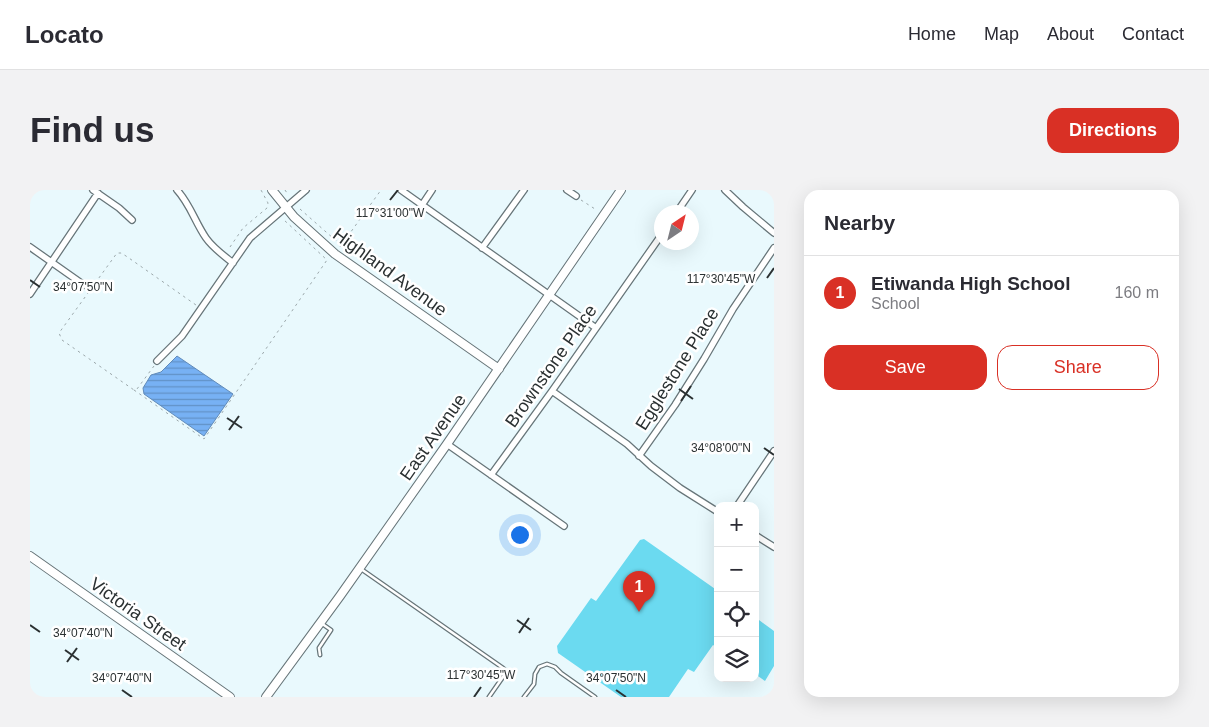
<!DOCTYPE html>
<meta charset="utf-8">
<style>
:root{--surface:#fff;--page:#f2f2f3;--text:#2b2b33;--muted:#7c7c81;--line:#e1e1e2;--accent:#d93025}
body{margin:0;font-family:Arial,sans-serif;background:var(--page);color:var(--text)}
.controls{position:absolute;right:15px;bottom:15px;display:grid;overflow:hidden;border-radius:10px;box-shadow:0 5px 20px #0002}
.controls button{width:45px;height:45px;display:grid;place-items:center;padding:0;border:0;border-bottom:1px solid var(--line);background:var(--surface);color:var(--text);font:25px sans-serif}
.compass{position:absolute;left:624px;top:15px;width:45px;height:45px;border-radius:50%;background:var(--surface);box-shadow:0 5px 20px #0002;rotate:35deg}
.you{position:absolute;left:489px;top:344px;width:18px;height:18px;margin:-12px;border:4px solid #fff;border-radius:50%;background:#1a73e8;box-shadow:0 0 0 8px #1a73e833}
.badge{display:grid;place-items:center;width:32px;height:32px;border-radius:50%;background:var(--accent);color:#fff;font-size:16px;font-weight:700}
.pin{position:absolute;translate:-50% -41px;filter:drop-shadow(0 1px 2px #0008)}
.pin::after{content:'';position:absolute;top:26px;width:18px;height:15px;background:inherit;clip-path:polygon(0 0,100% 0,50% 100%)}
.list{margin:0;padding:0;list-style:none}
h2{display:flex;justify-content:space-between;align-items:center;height:65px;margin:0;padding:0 20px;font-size:21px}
h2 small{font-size:16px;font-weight:400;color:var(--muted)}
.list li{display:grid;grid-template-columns:32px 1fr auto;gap:15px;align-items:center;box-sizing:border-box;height:75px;padding:0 20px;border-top:1px solid var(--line)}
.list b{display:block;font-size:19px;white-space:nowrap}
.list p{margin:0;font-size:16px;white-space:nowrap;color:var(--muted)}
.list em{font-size:16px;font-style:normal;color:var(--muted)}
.actions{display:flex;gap:10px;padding:15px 20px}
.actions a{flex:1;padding:11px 0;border:1px solid var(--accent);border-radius:15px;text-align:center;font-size:18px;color:var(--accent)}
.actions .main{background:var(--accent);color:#fff}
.icon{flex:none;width:28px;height:28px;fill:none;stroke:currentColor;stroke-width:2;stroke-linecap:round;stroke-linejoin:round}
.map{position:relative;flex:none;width:744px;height:507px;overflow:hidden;border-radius:15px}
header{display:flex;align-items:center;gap:30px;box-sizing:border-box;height:70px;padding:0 25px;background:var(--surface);border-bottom:1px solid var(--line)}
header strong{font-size:24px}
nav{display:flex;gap:28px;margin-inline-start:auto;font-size:18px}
.intro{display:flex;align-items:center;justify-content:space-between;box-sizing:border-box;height:120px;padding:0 30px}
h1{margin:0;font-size:35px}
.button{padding:12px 22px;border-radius:15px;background:var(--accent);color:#fff;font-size:18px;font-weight:700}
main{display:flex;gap:30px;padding:0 30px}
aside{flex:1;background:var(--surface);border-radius:15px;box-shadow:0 5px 20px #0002}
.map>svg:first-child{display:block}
.green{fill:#6bdaf0}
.water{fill:url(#water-rules);stroke:#608bba}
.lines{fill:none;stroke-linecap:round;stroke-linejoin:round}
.lane-casing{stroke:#677579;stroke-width:5}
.street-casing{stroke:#677579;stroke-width:8}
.secondary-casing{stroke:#677579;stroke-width:10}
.path{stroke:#9ca8ab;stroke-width:1;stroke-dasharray:2.5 4;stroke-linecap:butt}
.lane{stroke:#fff;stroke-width:2.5}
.street{stroke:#fff;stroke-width:5.5}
.secondary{stroke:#fff;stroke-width:8}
.ticks{fill:none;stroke:#2b3132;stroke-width:2}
.labels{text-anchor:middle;stroke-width:5;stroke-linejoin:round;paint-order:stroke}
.street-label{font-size:18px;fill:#2b3132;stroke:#fff}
.ticks-label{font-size:12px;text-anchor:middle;fill:#2b3132;stroke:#fff;stroke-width:5;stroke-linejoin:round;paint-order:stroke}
</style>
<header>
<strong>Locato</strong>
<nav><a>Home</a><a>Map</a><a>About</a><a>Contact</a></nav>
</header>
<div class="intro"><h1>Find us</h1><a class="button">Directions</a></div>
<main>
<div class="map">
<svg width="744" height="507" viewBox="0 0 744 507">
<defs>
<pattern id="water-rules" width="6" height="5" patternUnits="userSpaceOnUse" patternTransform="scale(1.25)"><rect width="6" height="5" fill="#77b1f4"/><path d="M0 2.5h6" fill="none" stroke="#6291c6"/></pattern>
</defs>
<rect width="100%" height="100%" fill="#e9f9fd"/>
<path class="green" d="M614 349 688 401V458L683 455 664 482 658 479 639 507H591L528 463 527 456 561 408 566 411 610 350Z
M725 427 744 441V476L735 491 725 484Z"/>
<path class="water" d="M147 166 203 204 174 246 114 204 113 198 121 185 131 182Z"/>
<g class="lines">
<g class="lane-casing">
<path id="lane" d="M331 379 473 478 476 481 475 484 459 507
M290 465 289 458 301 440 291 433
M494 507 504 494 505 484 509 477 517 474 525 477 531 483 565 507"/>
</g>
<g class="street-casing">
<path id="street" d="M63 0 89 18 102 30
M147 0C160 14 165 32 176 48 183 58 193 65 203 73
M371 0 566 138
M537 0 546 6
M695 0 713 17 744 43
M392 15 402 0
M647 22 662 0
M0 57 54 95
M452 58 494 0
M0 104 68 3
M127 171 152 146 220 48 276 0
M522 201 597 254 621 276 650 298 688 322
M417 254 534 336
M609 266 645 215 674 169 703 119 744 58
M461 285 522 201 632 44
M707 316 744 261
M725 345 744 357"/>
</g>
<g class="secondary-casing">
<path id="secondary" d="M242 0 264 27 305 64 469 179
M0 366 200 507
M236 507 310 406 417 254 591 0"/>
</g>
<path class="path" d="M255 0 257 3
M551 10 565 19
M270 19 304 49 312 54
M200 57 213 38 237 18 238 13 231 0
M310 57 351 0
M124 176 107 199 104 200 32 150 29 143 87 63H91L96 66 166 115
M104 200 174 249 297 70 254 30"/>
<use href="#lane" class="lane"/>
<use href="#street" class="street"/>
<use href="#secondary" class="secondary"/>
</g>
<path class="ticks" d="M360 10 368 0M737 88 744 78M0 90 10 97M649 199 663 209M651 211 661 196M197 228 212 238M199 240 209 226M734 258 744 265M487 430 501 440M0 435 10 442M489 443 499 428M35 460 49 470M37 472 47 458M92 500 102 507M586 500 596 507M444 507 451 497"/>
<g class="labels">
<g class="street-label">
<text transform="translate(360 82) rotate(36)" y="6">Highland Avenue</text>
<text transform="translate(521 176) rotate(-55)" y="6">Brownstone Place</text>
<text transform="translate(647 179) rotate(-58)" y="6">Egglestone Place</text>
<text transform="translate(403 247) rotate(-55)" y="6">East Avenue</text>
<text transform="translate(108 424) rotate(35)" y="6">Victoria Street</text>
</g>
</g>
<g class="ticks-label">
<text x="360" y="27">117°31'00"W</text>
<text x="691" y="93">117°30'45"W</text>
<text x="53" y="101">34°07'50"N</text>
<text x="691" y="262">34°08'00"N</text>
<text x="53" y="447">34°07'40"N</text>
<text x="451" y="489">117°30'45"W</text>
<text x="92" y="492">34°07'40"N</text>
<text x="586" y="492">34°07'50"N</text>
</g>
</svg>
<div class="controls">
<button>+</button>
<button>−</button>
<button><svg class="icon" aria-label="locate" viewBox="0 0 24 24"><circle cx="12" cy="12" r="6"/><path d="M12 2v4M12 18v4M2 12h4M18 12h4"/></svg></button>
<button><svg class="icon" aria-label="layers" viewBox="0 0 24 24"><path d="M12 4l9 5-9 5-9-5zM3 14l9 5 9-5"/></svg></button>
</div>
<svg class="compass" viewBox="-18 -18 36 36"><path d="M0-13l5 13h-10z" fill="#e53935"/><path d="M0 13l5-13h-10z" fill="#7c7c81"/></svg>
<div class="you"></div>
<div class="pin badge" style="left:609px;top:422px">1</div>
</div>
<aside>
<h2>Nearby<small></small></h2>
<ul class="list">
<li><span class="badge">1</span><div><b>Etiwanda High School</b><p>School</p></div><em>160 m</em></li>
</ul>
<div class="actions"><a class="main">Save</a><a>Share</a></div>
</aside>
</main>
